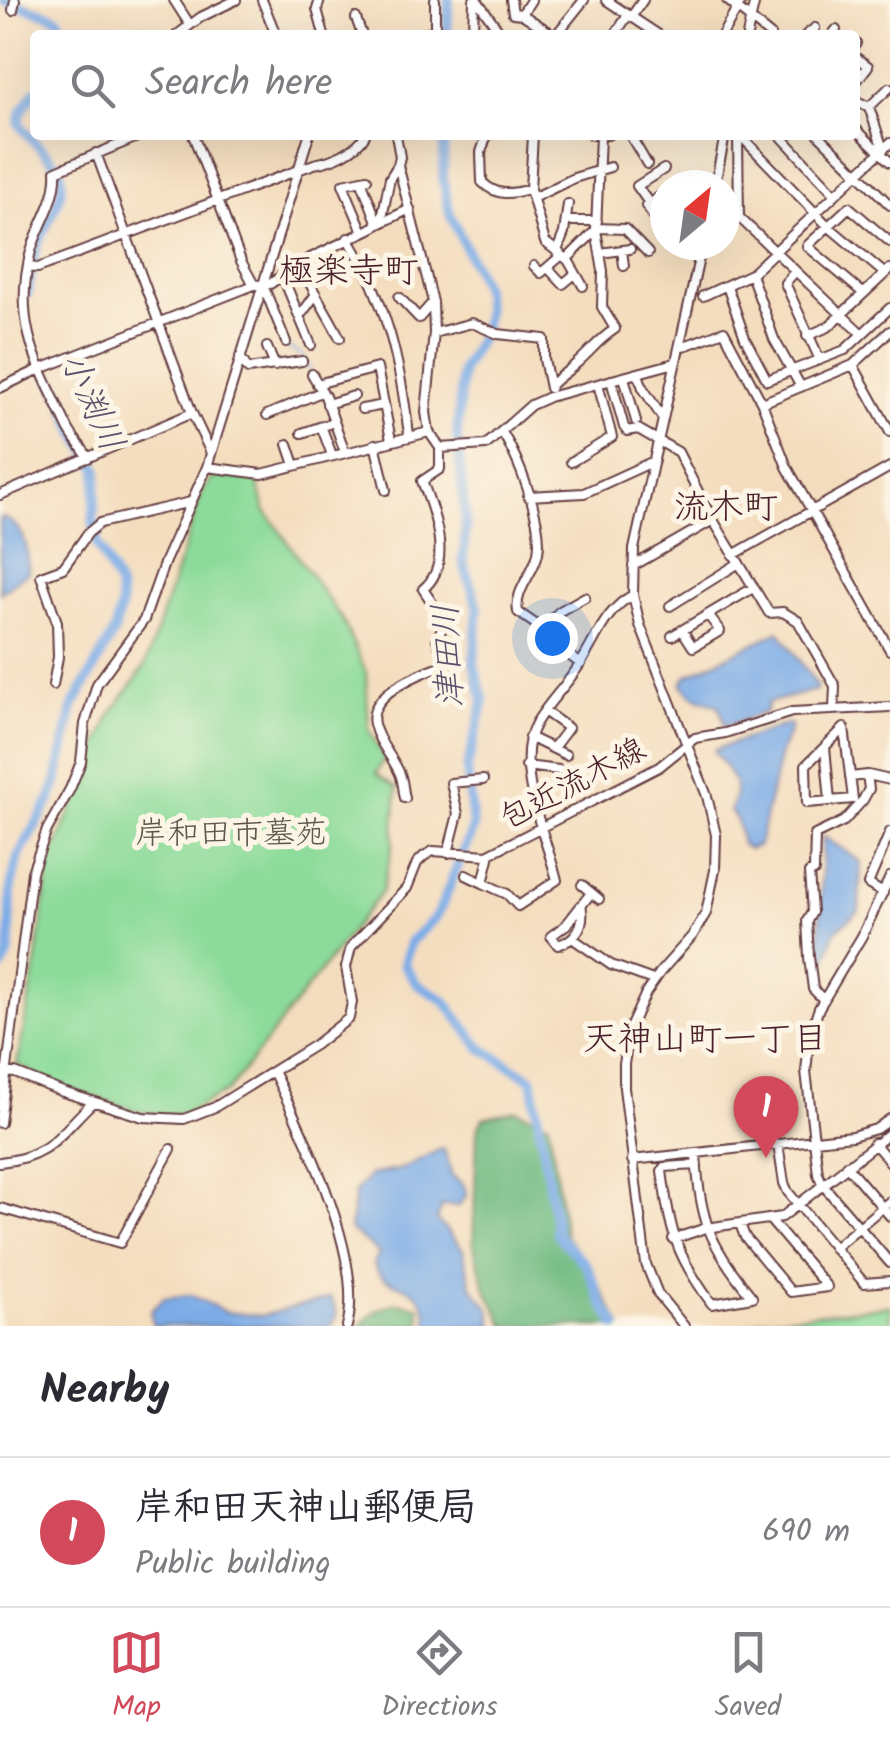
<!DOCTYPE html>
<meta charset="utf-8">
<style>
:root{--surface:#fff;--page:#f7f7f7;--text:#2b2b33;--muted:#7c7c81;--line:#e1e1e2;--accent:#d1495b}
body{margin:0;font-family:Kalam,"Klee One",sans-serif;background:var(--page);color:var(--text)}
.compass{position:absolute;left:650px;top:170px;width:90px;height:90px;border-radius:50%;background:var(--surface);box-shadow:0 10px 40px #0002;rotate:29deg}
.you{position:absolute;left:552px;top:638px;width:35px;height:35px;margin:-25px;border:8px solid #fff;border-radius:50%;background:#1a73e8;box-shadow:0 0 0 15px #1a73e833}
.badge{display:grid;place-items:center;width:65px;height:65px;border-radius:50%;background:var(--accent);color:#fff;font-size:32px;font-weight:700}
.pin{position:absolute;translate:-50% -82px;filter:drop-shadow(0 2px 5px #0008)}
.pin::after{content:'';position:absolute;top:52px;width:35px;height:30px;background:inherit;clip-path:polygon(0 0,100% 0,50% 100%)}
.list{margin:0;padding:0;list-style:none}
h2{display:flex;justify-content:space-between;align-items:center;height:130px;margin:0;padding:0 40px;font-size:42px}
h2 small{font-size:32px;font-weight:400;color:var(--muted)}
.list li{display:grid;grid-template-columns:65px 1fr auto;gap:30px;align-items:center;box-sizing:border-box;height:150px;padding:0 40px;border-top:2px solid var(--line)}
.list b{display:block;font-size:38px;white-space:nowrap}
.list p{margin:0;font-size:32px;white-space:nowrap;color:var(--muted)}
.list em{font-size:32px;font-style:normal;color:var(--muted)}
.icon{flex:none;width:55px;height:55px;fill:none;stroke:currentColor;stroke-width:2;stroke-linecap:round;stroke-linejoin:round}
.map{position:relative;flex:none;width:890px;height:1326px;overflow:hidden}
.search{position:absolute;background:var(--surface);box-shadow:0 10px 40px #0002;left:30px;right:30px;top:30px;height:110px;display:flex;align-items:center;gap:25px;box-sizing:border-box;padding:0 35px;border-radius:10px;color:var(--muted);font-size:38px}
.sheet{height:280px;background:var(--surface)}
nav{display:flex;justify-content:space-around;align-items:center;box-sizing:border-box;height:140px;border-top:2px solid var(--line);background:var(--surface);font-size:28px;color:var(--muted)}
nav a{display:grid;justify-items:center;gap:5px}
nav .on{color:var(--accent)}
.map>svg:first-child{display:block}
.green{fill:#8cdb9a;stroke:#6b7d62;stroke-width:2.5}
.forest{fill:#71bb82;stroke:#5e6d56;stroke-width:2.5}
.water{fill:#7cace7;stroke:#636689;stroke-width:2.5}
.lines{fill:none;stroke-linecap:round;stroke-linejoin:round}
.stream{stroke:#7cace7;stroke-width:2.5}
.river{stroke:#7cace7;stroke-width:10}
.minor-casing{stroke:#643c41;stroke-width:12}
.minor{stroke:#fff;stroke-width:8}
.labels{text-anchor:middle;stroke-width:10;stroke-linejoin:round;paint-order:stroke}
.street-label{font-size:32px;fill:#4a1f2b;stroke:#fcf5e5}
.park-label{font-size:32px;fill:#5e574c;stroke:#fcf5e5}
.neighbourhood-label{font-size:35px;fill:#4a1f2b;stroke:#fcf5e5}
.water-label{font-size:35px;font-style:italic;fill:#5c506d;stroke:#fcf5e5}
</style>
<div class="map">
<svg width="890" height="1326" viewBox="0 0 890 1326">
<rect width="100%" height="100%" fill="#fcf5e5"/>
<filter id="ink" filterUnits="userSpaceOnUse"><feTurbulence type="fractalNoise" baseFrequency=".01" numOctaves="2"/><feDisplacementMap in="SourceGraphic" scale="20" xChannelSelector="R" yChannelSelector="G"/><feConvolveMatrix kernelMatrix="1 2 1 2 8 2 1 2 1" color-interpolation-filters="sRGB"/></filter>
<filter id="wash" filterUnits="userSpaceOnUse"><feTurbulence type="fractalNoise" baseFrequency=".0048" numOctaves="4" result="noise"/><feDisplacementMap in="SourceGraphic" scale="40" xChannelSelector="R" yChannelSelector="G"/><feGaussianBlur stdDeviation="2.25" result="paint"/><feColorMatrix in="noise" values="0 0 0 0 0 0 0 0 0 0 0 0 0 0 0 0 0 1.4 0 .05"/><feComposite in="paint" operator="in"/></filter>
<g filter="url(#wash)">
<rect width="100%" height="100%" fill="#f4ddbe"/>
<path class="green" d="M215 476 257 480 265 510 342 619 366 672 369 730 384 758 376 774 397 788 393 845 382 891 228 1091 181 1115 144 1113 50 1083 17 1064 36 964 50 862 111 714 145 666 203 490Z
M890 1306V1326H759L758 1320Z"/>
<path class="forest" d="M516 1110 549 1123 565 1236 587 1264 621 1326H505L485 1287 473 1244 477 1130 483 1118Z
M396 1303 419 1306 421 1326H359L377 1310Z"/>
<path class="water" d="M0 517C25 525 29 548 28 572L0 593Z
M779 631 816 684V690L767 703 766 712 725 726 719 706 693 696 682 685 686 676Z
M788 724 791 727 780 753 759 845 749 849 742 845 737 821 730 810C744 779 726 772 714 750Z
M823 836 861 862 859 911 835 931 827 958 819 956Z
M443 1148 451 1169 450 1174 464 1185 466 1196 459 1206H442L437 1220 463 1249 471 1286 490 1309 493 1326H428C427 1272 384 1297 374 1264L379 1253 350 1230 355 1192 370 1175 401 1169Z
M191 1295 226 1312 261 1316 331 1298 337 1315 331 1326H153L151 1311 163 1298Z"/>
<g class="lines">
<path class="stream" d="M286 346 301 355 310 371"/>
<path class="river" d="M3 0C14 5 54 14 58 19 62 23 62 30 62 35
M447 35 449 0
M444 135 443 180 450 214 483 286 486 310 483 332 462 370 457 434 466 525 463 562 478 607 474 664 484 701 467 768 473 828 441 907 434 919 410 942 404 964 417 984 444 1000 481 1048 532 1079 557 1235 587 1266 602 1303 617 1326
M28 293C30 277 32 262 37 246 44 225 68 195 60 171 56 159 29 141 19 123L22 111 35 91
M0 970 8 956 10 942 11 887 18 857 50 800 57 781 73 707 114 632 121 606 119 587 98 546 93 520 98 469 74 429 62 396 44 368"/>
</g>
</g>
<g filter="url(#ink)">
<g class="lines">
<g class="minor-casing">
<path id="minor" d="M174 0 190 25
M262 0 276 35
M320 0 317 9 324 35
M477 0 502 35
M511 0 513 13 522 14 554 35
M606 0 659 35
M727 0 770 35
M13 10 15 0
M522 14 531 0
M631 17 643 0
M356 18 362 35
M473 31 474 0
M177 35 201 17 236 0
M417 35 435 30
M435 35V0
M556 35 584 0
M615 35 628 15
M722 35 742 0
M747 35 755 0
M806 35 815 28
M832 35 836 30
M855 45 856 43
M855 57 868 66 855 83
M855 100 869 107 883 149
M869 107 889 88
M855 128 890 162
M193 135 241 261 254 285
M396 135 400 157 398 165 433 302 434 333 426 412 429 432 440 448V469L422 481C434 512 454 564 423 589L445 622 437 639 444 659 443 665C421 673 367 693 374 724 378 743 393 757 400 774 403 781 403 790 405 798
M487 135 481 152 482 182C497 197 511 194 530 189L533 135
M591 135H608
M630 135 647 164
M738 135 739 217
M740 135 828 226 884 273
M780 135 835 194
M819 135 890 205
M96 153 192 413
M361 180 378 224
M715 185 725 135
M530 189 545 242 568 260 583 286
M665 193 646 206 665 234
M533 198 574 178 610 167
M649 203 637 186 664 169
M725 204 862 334
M567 221H597
M381 223 410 209
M596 228 625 229 648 253
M363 232 343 184 367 179
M348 238C387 302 400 362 409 435
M622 250 624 266
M557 251 564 233 568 204
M600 253 630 249
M567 259 596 230
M300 263C311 289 327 312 340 338
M534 266 541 273 562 255
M28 267 38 268 314 164C332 161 356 151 365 135
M548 268 563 284 575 274
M794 273 785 283 820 360
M751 274 774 339 801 387
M282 275 311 345
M263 285 286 342
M727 286 745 338 767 380 845 350 890 308
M863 293 807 246 849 207 890 242
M703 296 751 274 890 143
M399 297 419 318 433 302
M303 312 316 294
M434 333 472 323 498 334 544 339V359L550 388
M807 336 828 327 890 269
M267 347 275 366
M679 348 724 331 762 403 787 467 890 650
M240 357 248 369 302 361
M853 365 890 432
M312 374 325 396 345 452
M638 374 643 388 663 419
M624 377 636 421
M611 380 624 427 627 431 638 429 678 452 710 515 769 613 783 612 798 621 835 686 834 709
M317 384 377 368 391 440
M551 385C559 376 569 371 577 363 591 351 598 340 615 329L602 307 603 271 596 230 600 136
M0 388 38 370 254 285 270 284 300 263 370 229 381 223 390 178 398 165
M762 403 853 365 890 331
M327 404 354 396
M362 409 384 405
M267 415 321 392
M323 431 332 455
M502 432C518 458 544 522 538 553 534 574 514 590 518 612L554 637 562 650 581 664
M302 433 334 422
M288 444 295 465
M375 444 386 490
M440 448 486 445 531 405 549 397 675 363
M88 458C82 446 72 438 67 426 38 364 12 324 31 251 38 225 58 200 56 171L142 135
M571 462 612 437 598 384
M207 467 262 474 429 432
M0 495 192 413 211 453
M528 496 584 493 654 461
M733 555 890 467
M633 566 713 520
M670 606 739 563
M541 629 560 611 585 597
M682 630 693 647 720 631 708 615
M672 636 753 588
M53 685 58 657 57 622 41 576 63 568 88 533 100 523 191 502
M544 711 568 728 553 748
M844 728 853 799 807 803 806 765Z
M529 737 566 755
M825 747 830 801
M526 766 559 770
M850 777 868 775 890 780
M448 853 458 814 451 783 483 780
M490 854 483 883 507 894 518 906 557 880C546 837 512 763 536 723 549 701 569 683 582 661 597 637 607 608 633 595
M466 875 483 883
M890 877 862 936 819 1008 810 1034 806 1071 818 1174 823 1185 890 1263
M582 885 599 899
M883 893 868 884 890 832
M581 905C586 924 576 940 558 945L551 936 566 925 591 893
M572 938 611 965 653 980
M824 1000 813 989 809 957 807 921 812 912 809 873 814 871 815 835 844 821 863 800 869 789 867 775
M0 1071 15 1073 63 1092 143 1117 184 1119 215 1107 315 1045 349 1018 352 1002 346 967 351 947 407 888 417 863 424 856 433 851 487 855 659 767 695 738 725 733 792 712 890 707
M273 1071C303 1133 365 1258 347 1326
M0 1123 32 872 47 830 70 789 81 762 85 724 97 684 144 620 165 561 207 467 309 135
M874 1143 890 1162
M778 1144 784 1183 788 1192 864 1283 890 1281
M696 1153C699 1219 710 1246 752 1297L712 1304C675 1254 670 1231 662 1171L664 1167 697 1165
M632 1160 852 1136 876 1129 890 1119
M0 1162C51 1157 59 1134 93 1102
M846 1165 890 1216
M0 1208 120 1243 171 1149
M771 1221 827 1287
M740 1224 745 1237 791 1292 827 1287
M673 1239 706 1228 782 1217 890 1133
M834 1248 890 1201
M684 1326 658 1294 646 1264 624 1088V1064L630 1028 646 993 661 971 693 935 706 913 715 870 716 835 707 796 640 625 633 595 634 549 702 245"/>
</g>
<use href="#minor" class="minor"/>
</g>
</g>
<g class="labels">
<g class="street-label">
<text transform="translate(572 783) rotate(-28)" y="11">包近流木線</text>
</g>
<g class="park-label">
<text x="231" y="843">岸和田市墓苑</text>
</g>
<g class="neighbourhood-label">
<text x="349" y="282">極楽寺町</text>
<text x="726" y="518">流木町</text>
<text x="705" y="1050">天神山町一丁目</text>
</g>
<g class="water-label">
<text transform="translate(93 401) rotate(65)" y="12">小渕川</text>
<text transform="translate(447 656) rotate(-93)" y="12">津田川</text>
</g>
</g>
</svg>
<svg class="compass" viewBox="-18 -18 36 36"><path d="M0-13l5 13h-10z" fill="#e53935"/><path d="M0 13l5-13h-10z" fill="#7c7c81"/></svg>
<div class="you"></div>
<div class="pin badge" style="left:766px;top:1158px">1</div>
<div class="search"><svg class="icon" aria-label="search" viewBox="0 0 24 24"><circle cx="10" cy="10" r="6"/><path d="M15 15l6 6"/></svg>Search here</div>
</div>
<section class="sheet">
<h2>Nearby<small></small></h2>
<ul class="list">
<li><span class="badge">1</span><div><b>岸和田天神山郵便局</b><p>Public building</p></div><em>690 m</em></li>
</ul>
</section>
<nav>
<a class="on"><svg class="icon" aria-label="map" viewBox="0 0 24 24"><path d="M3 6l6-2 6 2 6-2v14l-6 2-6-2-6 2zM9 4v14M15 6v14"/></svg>Map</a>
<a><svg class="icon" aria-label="directions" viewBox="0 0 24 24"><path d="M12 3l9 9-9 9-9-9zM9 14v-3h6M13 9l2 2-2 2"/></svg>Directions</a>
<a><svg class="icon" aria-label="saved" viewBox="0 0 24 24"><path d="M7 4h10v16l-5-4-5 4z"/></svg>Saved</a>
</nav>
